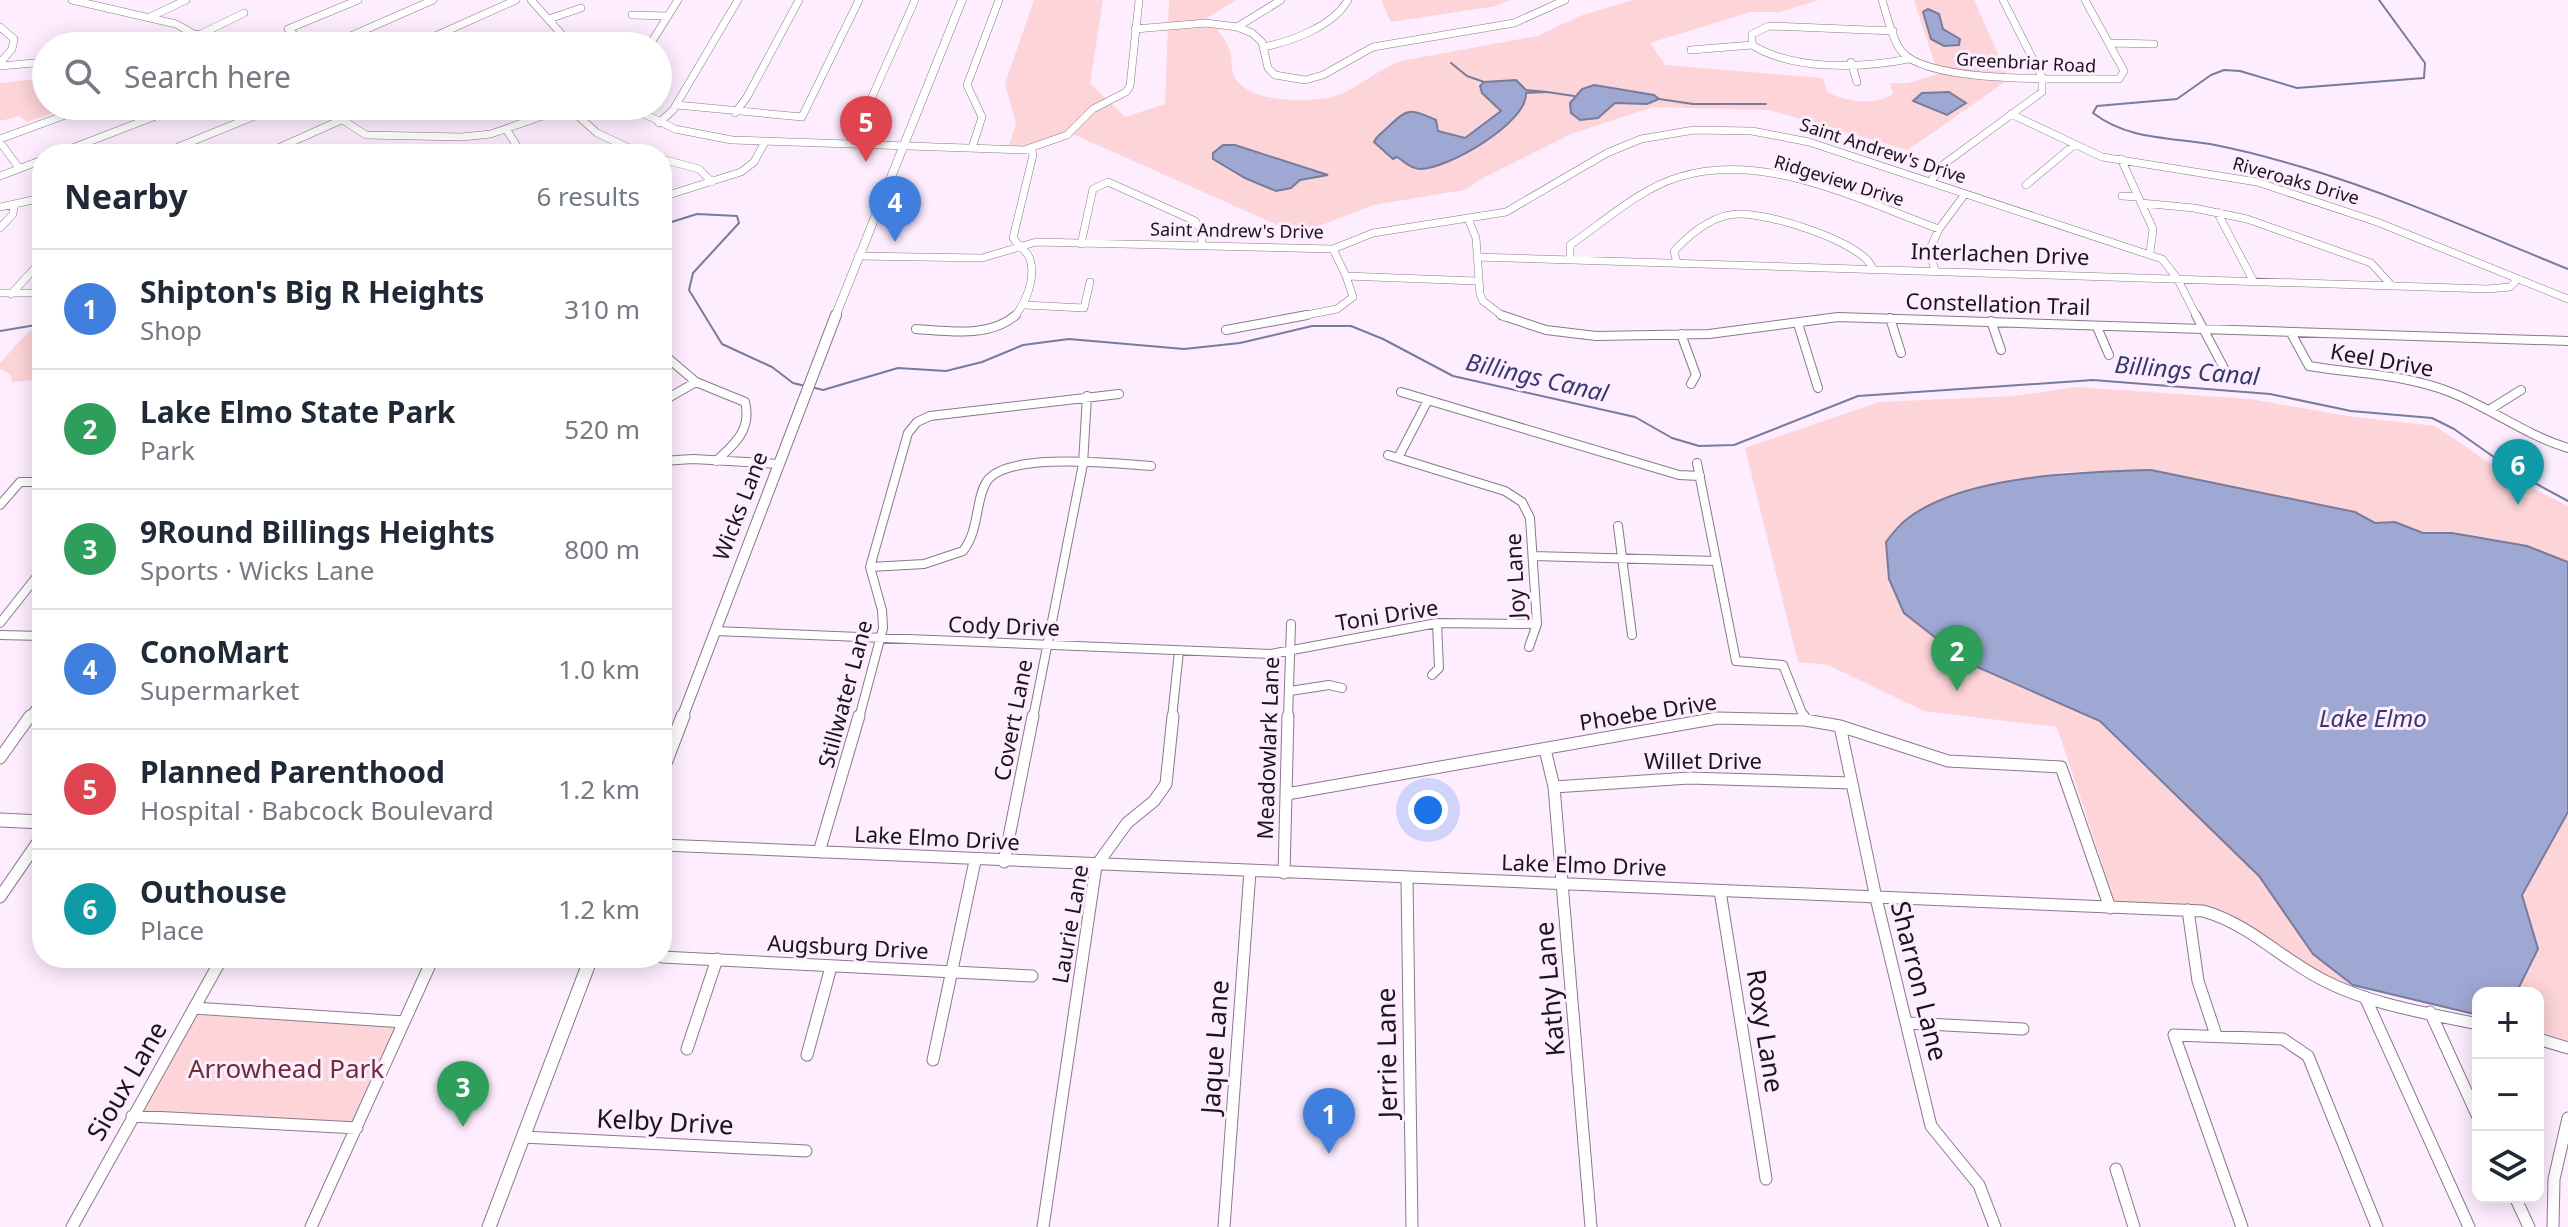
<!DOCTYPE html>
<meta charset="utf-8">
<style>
:root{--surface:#fff;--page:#f6f6f7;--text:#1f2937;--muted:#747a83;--line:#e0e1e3;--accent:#7c3aed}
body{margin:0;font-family:"Noto Sans",sans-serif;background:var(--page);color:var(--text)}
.controls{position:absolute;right:24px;bottom:24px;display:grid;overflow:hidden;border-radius:16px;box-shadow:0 4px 20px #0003}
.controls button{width:72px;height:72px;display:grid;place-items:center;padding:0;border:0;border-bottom:2px solid var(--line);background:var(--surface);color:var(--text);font:40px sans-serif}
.you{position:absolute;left:1428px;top:810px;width:28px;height:28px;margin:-20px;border:6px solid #fff;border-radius:50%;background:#1a73e8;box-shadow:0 0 0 12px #1a73e833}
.badge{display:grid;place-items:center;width:52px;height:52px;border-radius:50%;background:var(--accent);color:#fff;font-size:26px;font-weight:700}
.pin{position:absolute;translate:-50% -66px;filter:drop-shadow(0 2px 4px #0008)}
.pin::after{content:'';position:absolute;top:42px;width:28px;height:24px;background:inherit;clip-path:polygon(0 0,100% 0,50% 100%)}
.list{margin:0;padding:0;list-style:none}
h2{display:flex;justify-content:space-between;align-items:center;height:104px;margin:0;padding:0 32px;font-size:34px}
h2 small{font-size:26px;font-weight:400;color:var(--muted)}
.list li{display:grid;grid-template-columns:52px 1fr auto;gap:24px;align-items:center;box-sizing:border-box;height:120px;padding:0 32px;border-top:2px solid var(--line)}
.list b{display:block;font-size:30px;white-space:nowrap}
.list p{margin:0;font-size:26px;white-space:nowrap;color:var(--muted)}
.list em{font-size:26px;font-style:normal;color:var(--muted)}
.icon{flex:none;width:44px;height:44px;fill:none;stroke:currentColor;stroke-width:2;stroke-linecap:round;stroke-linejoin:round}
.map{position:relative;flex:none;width:2568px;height:1227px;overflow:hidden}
.search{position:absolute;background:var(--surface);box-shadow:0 4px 20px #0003;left:32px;top:32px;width:640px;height:88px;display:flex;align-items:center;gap:20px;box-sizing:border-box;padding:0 28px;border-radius:44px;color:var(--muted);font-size:30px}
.panel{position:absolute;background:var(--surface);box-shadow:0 4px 20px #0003;left:32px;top:144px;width:640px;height:824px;border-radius:32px}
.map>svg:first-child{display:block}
.green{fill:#fdd4d7}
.water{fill:#9fa7d3;stroke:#777b9c;stroke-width:2}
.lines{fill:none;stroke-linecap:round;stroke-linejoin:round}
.stream{stroke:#777b9c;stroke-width:2}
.minor-far2-casing{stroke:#8b788c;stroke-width:8}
.minor-far1-casing{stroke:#8b788c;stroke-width:10}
.minor-casing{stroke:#8b788c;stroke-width:13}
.major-far2-casing{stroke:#8b788c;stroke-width:9}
.major-far1-casing{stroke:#8b788c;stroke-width:12}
.major-casing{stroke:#8b788c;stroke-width:15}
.minor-far2{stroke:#fff;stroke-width:7}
.minor-far1{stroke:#fff;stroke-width:8}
.minor{stroke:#fff;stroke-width:11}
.major-far2{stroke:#fff;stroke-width:8}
.major-far1{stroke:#fff;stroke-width:10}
.major{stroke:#fff;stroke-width:13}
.labels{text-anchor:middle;stroke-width:6;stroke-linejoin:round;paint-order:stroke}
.far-street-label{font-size:18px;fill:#1b141b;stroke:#feedff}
.street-label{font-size:22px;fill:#1b141b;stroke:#feedff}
.water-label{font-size:24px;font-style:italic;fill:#353971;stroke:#feedff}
.near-street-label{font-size:26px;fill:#1b141b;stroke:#feedff}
.near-park-label{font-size:26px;fill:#702d38;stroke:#feedff}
</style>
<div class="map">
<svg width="2568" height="1227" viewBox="0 0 2568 1227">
<rect width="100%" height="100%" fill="#feedff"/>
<path class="green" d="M1034 0H1103L1090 83 1125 117 1165 104 1169 0H1236L1207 18C1215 27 1225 37 1229 49 1234 62 1228 72 1239 83 1256 103 1318 104 1341 94 1362 85 1379 69 1401 61L1537 36 1580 16 1633 0H1819L1780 12H1750L1650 43 1665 65 1823 78 1827 92C1846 102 1874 106 1893 94L1890 83H1908L1938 74 1914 0H1974L2009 79 1908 150 1769 110 1653 107 1571 134 1483 178 1464 190 1373 205 1298 234 1073 134 1008 149 1016 123 1005 84Z
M1381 0H1510L1496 6 1391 22Z
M46 78V106H72L27 122 19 116 0 121V83Z
M42 328V379L12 382 11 375 0 369V363L28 332Z
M2076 387 2250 399 2347 416 2435 426 2510 477 2568 506V562L2527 546 2452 533H2423L2395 522 2376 523 2355 512 2151 470 2065 472 1955 494 1968 663 2100 721 2259 876 2313 954 2353 985 2324 981 2220 914 2117 908 2057 727 1924 711 1828 665 1798 662 1745 448 1879 402 2014 396Z
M2568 812V1040L2566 1041 2538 1032V993H2516L2538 949 2522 895Z
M192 1012 399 1025 353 1128 138 1112Z"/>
<path class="water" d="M1928 9 1939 14 1943 29 1960 39 1959 45 1944 46 1931 39 1923 12Z
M1516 80 1526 90 1547 92 1526 93C1528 123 1446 170 1419 169 1409 168 1405 162 1397 157L1393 159 1374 142C1377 135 1381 134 1387 128 1408 108 1409 108 1436 120L1438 131 1465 138 1501 111 1482 93 1480 86 1484 82Z
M1594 85 1654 95 1659 99 1647 104 1615 103 1598 118 1580 120 1571 113 1570 103 1582 89Z
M1949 92 1966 103 1947 115 1913 101 1922 93Z
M1223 145H1235L1328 175 1300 180 1291 188 1276 191 1245 178 1213 159V153Z
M2151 470 2355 512 2375 523 2395 522 2423 533H2452L2527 546 2568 562V812L2522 895 2538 949 2516 993H2478V1015L2353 985 2313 954 2259 876 2100 721 1968 663 1904 613 1889 579 1886 542C1892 534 1899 525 1907 519 1963 475 2081 472 2151 470Z"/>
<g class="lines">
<path class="stream" d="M2379 0 2425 63 2424 78 2297 88 2240 71 2224 70 2211 75 2177 99 2097 106 2093 113C2130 141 2172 137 2215 145 2246 151 2275 159 2305 168 2395 195 2481 234 2568 269
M1451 63 1467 76 1484 82
M1547 92 1574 96
M1659 99 1693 104H1766
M662 225 697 214 737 216 739 223 693 273 689 290 722 344 772 367 793 383 805 386
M0 331 42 324
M811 387 823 390 898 368 946 371 982 362 1023 345 1069 339 1184 349 1240 343 1312 326H1351L1383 339 1453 376 1635 417 1672 438 1699 446 1734 445 1858 396 2093 380 2270 394 2351 411 2432 418 2454 429 2518 474 2568 501"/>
<g class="minor-far2-casing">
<path id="minor-far2" d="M72 0 176 24 215 46
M531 0 572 46
M1882 0C1887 15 1892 40 1902 52 1931 85 2073 78 2119 79L2124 71 2085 0
M632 15 668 16
M150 17 186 0
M549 19 581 8
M0 27 14 39 12 49 0 63
M1237 27 1281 0
M1135 29 1206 23 1237 27 1252 33 1262 42 1268 68 1275 75 1305 80 1323 75 1373 47 1514 23 1565 0
M199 35 244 13
M2109 43 2154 44
M1752 45C1794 71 1862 68 1909 59
M1752 45V34L1769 26 1893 31
M82 46 85 41
M164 46 197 34
M307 46 288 29 358 0
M328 46 433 0
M413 46 516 0
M649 46 678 0
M1264 47C1293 41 1333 26 1348 0
M1691 50 1752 45
M1851 62 1857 82
M0 66 46 62
M677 105 802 117 859 0
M321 106 366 135 462 137 491 134 571 106
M628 106 675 129 732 140 1024 150 1067 135 1093 109 1126 92 1130 86 1139 0
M568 107 597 133 642 154
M735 113 747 97 799 0
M2011 114 2102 157 2257 182 2377 222 2568 299
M659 123 673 110 738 0
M506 129 522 154
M0 139 90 106
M0 142 19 168
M851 144 915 0
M972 148 982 117 967 85 999 0
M57 154 179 107H191
M161 154 279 106
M265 154 341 120
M662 159 699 169 712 182
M2121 159 2153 229 2150 252
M0 176 42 160
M1931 181 1944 164 2042 92V77L2003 0
M2026 185 2074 145
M2122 196 2138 197
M662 197 741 172 754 162 765 142
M2141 203 2194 208 2247 219 2371 263 2392 286
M0 207 42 198
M2217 212 2254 282
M1468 219 1476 238 1480 294 1483 301 1504 317
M0 228 13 214 14 206
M1081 244 1093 189 1108 182 1195 221 1201 230 1202 246
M1333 249 1346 276 1476 281
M858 256 982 258 1036 242 1333 249 1373 233 1506 212 1607 153 1641 139 1694 130 1752 131 1809 142 2162 259 2177 278 2197 317
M1477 257 2488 289 2510 287 2518 279
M1570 259V245C1604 222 1639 189 1679 177 1764 150 1861 201 1939 229
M1677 263 1674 251C1690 234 1713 215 1737 214 1766 212 1860 241 1872 267
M1935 270 1929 251 1939 229 1965 194
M0 293H42
M11 294 37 266
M1025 305 1084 308 1090 282
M1014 317C1026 303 1036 278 1030 259 1027 251 1018 245 1013 238L1033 155 1031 148
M1296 317 1337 309 1353 297 1346 276"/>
</g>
<g class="minor-far1-casing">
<path id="minor-far1" d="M1501 315 1546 330 1596 336 1709 334 1838 317 2568 341
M2196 315 2226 372
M1890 318 1901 353
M1991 321 2001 350
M1799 327 1818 388
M2097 327 2109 355
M916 329C949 331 990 338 1016 315
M1226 330 1307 315
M2291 333 2309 366C2356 374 2405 374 2450 392 2491 408 2525 435 2568 448
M1681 334 1696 375 1691 384
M662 353 696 382 745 402C752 429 735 444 716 461
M1401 392 1679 475 1700 476
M668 398 696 382
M2489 410 2521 390
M1388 455 1505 491 1522 502 1530 518 1537 624 1529 647
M1398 458 1428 400
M662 461 693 459 780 464
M1697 463 1736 661 1783 665 1804 718
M0 505 20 482H42
M1618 526 1632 635
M1533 556 1716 561
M870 567 924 564 963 551C980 529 975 499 987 481 1008 451 1117 464 1151 466
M0 623 42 570
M716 631 1271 654 1437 623 1537 624
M0 635 42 636
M1432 675 1439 668 1437 623
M1290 691 1329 685 1342 688
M29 718 42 700
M859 718 883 628 882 610 870 567 908 433 917 422 930 416 1119 394
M1033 718 1083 464 1087 396
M1172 718 1179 651
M1288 718 1291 624"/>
</g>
<g class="minor-casing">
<path id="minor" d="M1803 716 1805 720
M1840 726 1876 898 1931 1126 1979 1185 1995 1227
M1545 749 1554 787 1591 1227
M0 758 30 716
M1554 787 1689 778 1852 783
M1287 794 1718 718 1805 720 1840 726 1948 761 2061 767 2110 908
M662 845 2203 911C2250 924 2282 960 2325 981 2372 1005 2427 1013 2478 1024
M819 852 859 716
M1004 862 1033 716
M1284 873 1288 716
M1407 879 1412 1227
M1720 891 1766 1179
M0 897 42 836
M2188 910 2198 981 2216 1035
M662 957 1032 976
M2365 997 2469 1227
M194 1008 404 1022
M2430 1012 2478 1117
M1907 1023 2023 1029
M2538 1039 2568 1048
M687 1049 717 959
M807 1055 831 967
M933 1060 975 861
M132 1116 357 1128
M523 1137 806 1151
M2116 1169 2134 1227
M2515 1197 2529 1227
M72 1227 222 958
M311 1227 433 958
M1043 1227 1096 866 1127 823 1154 801 1166 784 1173 716
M1224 1227 1250 871
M2242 1227 2174 1035 2283 1039 2308 1056 2377 1227
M2553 1227 2554 1179 2568 1118"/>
</g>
<g class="major-far2-casing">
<path id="major-far2" d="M835 317 962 0"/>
</g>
<g class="major-far1-casing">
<path id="major-far1" d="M682 718 836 315"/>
</g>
<g class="major-casing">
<path id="major" d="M662 771 683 716
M0 820 42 822
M489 1227 591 958"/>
</g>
<use href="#minor-far2" class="minor-far2"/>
<use href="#minor-far1" class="minor-far1"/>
<use href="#minor" class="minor"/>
<use href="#major-far2" class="major-far2"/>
<use href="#major-far1" class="major-far1"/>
<use href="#major" class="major"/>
</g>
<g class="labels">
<g class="far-street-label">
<text transform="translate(2026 63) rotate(3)" y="6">Greenbriar Road</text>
<text transform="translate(1883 151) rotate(18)" y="6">Saint Andrew's Drive</text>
<text transform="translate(1839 181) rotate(17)" y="6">Ridgeview Drive</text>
<text transform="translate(2296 181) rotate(16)" y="6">Riveroaks Drive</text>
<text transform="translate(1237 231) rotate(1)" y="6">Saint Andrew's Drive</text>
</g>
<g class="street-label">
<text transform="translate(2000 254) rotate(2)" y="8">Interlachen Drive</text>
<text transform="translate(1998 304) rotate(2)" y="8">Constellation Trail</text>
<text transform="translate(2382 360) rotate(10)" y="8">Keel Drive</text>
<text transform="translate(740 506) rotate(-69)" y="8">Wicks Lane</text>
<text transform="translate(1515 576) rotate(-93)" y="8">Joy Lane</text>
<text transform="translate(1387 615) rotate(-9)" y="8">Toni Drive</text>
<text transform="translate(1004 626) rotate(2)" y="8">Cody Drive</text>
<text transform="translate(845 694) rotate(-75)" y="8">Stillwater Lane</text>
<text transform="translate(1648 712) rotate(-9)" y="8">Phoebe Drive</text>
<text transform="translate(1013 720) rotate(-79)" y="8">Covert Lane</text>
<text transform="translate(1268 748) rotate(-88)" y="8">Meadowlark Lane</text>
<text x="1703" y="769">Willet Drive</text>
<text transform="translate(937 838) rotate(3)" y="8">Lake Elmo Drive</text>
<text transform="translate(1584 865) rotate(2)" y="8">Lake Elmo Drive</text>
<text transform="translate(1070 924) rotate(-80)" y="8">Laurie Lane</text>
<text transform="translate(848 947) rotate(3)" y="8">Augsburg Drive</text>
</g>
<g class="water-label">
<text transform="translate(2187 371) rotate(5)" y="8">Billings Canal</text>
<text transform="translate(1537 378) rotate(13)" y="8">Billings Canal</text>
<text x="2373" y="727">Lake Elmo</text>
</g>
<g class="near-street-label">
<text transform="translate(1919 981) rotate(76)" y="9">Sharron Lane</text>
<text transform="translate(1550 989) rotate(-95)" y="9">Kathy Lane</text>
<text transform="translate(1765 1031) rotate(81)" y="9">Roxy Lane</text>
<text transform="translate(1215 1047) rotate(-86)" y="9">Jaque Lane</text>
<text transform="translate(1387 1053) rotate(-91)" y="9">Jerrie Lane</text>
<text transform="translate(127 1081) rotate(-60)" y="9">Sioux Lane</text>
<text transform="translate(665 1122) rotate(3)" y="9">Kelby Drive</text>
</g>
<g class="near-park-label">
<text x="286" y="1078">Arrowhead Park</text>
</g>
</g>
</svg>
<div class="controls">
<button>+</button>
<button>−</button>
<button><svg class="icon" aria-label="layers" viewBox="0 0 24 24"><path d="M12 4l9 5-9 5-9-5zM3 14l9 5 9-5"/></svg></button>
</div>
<div class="you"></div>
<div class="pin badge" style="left:1329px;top:1154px;background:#3f7fe0">1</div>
<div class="pin badge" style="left:1957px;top:691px;background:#2e9e5b">2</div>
<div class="pin badge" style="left:463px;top:1127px;background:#2e9e5b">3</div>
<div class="pin badge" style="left:895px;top:242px;background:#3f7fe0">4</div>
<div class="pin badge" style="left:866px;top:162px;background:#e0444e">5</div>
<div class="pin badge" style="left:2518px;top:505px;background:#0f9aa8">6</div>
<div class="search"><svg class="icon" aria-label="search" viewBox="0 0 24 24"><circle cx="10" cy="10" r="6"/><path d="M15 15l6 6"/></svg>Search here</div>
<section class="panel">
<h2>Nearby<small>6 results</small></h2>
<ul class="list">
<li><span class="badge" style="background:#3f7fe0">1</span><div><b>Shipton's Big R Heights</b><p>Shop</p></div><em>310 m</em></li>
<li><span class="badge" style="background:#2e9e5b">2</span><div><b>Lake Elmo State Park</b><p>Park</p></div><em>520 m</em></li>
<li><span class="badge" style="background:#2e9e5b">3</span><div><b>9Round Billings Heights</b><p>Sports · Wicks Lane</p></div><em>800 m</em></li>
<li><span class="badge" style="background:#3f7fe0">4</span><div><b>ConoMart</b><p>Supermarket</p></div><em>1.0 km</em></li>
<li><span class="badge" style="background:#e0444e">5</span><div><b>Planned Parenthood</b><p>Hospital · Babcock Boulevard</p></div><em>1.2 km</em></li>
<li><span class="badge" style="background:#0f9aa8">6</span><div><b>Outhouse</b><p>Place</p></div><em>1.2 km</em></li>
</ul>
</section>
</div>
